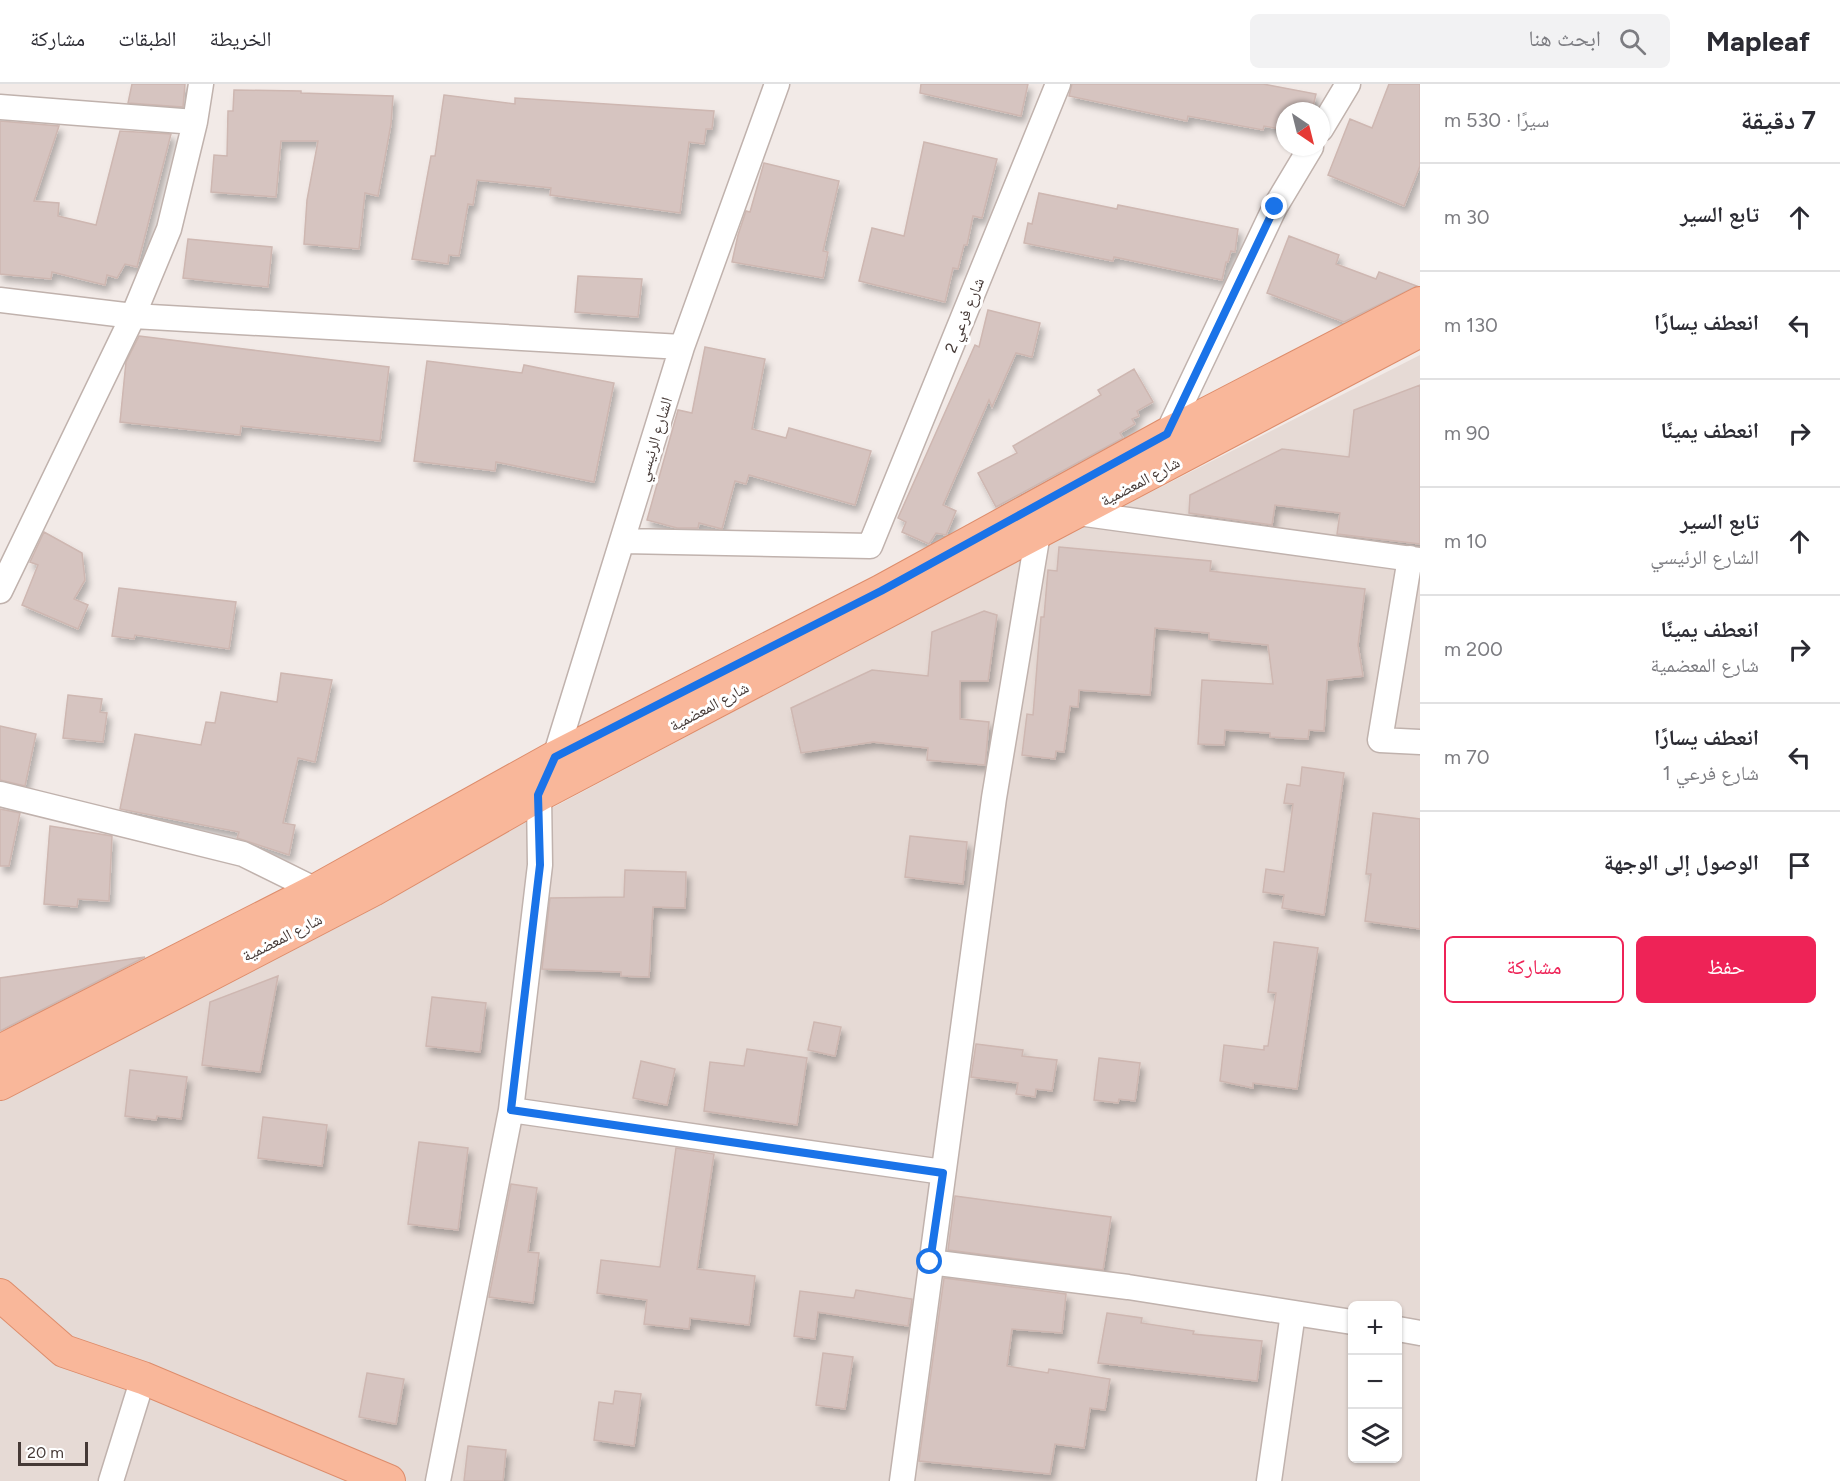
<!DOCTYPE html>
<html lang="ar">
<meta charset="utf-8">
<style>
:root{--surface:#fff;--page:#f2f2f3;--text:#2b2b33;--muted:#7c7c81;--line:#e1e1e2;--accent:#ee2357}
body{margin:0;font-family:Figtree,"Noto Naskh Arabic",sans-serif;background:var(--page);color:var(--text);direction:rtl}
.controls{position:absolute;right:18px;bottom:18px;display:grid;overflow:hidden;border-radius:9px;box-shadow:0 2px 4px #0004}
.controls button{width:54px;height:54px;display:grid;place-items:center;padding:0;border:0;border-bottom:2px solid var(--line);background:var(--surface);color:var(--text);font:30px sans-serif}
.compass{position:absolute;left:1276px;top:18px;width:54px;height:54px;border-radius:50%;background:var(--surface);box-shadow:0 2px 4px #0004;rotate:145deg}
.scale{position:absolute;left:18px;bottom:15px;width:70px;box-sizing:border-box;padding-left:6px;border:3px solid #453936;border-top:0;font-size:16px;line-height:21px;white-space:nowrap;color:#453936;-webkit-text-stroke:4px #fff;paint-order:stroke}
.stop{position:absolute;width:18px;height:18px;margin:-14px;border:4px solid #1a73e8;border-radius:50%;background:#fff}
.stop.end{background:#1a73e8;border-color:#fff;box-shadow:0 2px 6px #0008}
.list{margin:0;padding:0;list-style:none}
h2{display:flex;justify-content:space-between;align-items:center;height:78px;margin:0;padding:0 24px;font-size:26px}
h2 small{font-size:20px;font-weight:400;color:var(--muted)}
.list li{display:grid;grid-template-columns:39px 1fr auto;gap:18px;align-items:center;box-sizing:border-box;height:108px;padding:0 24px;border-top:2px solid var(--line)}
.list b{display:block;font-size:22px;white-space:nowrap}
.list p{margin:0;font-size:20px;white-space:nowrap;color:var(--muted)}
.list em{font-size:20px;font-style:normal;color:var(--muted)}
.actions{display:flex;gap:12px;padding:18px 24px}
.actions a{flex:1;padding:14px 0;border:2px solid var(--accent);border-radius:9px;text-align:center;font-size:21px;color:var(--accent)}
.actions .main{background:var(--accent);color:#fff}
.icon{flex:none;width:33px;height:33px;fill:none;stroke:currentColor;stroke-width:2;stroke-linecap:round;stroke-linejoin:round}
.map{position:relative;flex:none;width:1420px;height:1397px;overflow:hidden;direction:ltr}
header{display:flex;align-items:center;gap:36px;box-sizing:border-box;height:84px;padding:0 30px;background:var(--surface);border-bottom:2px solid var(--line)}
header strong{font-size:28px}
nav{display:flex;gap:33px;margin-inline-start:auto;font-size:21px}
.search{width:420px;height:54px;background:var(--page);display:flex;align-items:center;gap:15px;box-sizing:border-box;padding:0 21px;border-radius:9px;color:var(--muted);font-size:22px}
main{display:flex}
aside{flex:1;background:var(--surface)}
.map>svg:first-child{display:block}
.residential{fill:#e6dad5;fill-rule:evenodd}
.building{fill:#d6c4c0;stroke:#ceb7b1;stroke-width:1.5;filter:url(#shadow)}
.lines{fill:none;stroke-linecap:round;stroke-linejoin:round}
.minor-casing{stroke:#c0b2ad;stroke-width:27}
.major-casing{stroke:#dd8c6b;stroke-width:34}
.minor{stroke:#fff;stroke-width:24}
.major{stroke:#f9b79a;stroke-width:32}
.route{stroke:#1a73e8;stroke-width:8}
.labels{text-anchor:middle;stroke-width:6;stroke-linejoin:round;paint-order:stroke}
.street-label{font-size:16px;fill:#453936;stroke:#fff}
</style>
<header>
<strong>Mapleaf</strong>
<div class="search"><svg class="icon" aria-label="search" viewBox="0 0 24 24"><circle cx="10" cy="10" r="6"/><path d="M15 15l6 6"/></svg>ابحث هنا</div>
<nav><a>الخريطة</a><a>الطبقات</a><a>مشاركة</a></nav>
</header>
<main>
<aside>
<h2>7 دقيقة<small>سيرًا · 530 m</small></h2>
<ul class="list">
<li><svg class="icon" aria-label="ahead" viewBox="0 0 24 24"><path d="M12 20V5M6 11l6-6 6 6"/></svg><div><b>تابع السير</b></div><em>30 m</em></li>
<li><svg class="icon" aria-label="left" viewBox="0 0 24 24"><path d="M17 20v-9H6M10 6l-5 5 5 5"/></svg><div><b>انعطف يسارًا</b></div><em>130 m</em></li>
<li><svg class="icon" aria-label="right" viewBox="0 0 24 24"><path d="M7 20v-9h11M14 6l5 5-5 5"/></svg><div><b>انعطف يمينًا</b></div><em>90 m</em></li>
<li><svg class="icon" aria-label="ahead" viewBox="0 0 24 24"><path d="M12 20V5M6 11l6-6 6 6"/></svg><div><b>تابع السير</b><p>الشارع الرئيسي</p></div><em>10 m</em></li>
<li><svg class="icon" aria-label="right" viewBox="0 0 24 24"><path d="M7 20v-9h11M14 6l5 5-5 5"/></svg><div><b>انعطف يمينًا</b><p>شارع المعضمية</p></div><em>200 m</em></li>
<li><svg class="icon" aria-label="left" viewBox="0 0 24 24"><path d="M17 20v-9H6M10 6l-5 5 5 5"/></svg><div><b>انعطف يسارًا</b><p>شارع فرعي 1</p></div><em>70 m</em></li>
<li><svg class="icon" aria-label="arrive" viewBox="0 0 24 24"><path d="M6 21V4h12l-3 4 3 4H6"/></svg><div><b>الوصول إلى الوجهة</b></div></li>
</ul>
<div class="actions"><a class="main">حفظ</a><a>مشاركة</a></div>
</aside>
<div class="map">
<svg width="1420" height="1397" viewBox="0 0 1420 1397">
<defs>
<filter id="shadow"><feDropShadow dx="3.5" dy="6" stdDeviation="3" flood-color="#0004"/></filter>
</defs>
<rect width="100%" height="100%" fill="#f2eae7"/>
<path class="residential" d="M1420 271V1397H0V1013L262 878 1051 459ZM1352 1222H1398V1374H1352Z"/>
<path class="building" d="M132 0H185L183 23 128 19Z
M921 0H1028L1021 32 920 9Z
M1072 0H1263L1316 10 1312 27H1285V46L1264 42 1263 46 1188 32 1187 37 1069 12Z
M1389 0H1420V82L1404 122 1328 91 1350 35 1372 44Z
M234 6 301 7V9L393 12 391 40 378 112 365 109 359 165 304 160 307 116 318 57H281L276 113 211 108 214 71 227 72 228 27H233Z
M444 11 515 20V14L714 27 712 45H706L704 60 689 58 680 129 550 111 551 104 477 96 473 121 468 120 459 172 449 171 448 180 412 175 431 72H435Z
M0 37 59 42 34 117 59 119 58 132 96 141 120 47 171 50 137 183 125 180 117 194 107 191 105 201 52 188 51 195 0 190Z
M924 58 997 75 982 134 973 132 967 161H964L958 185 953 184 945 218 859 197 872 144 904 152Z
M764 79 839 97 823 167 828 168 823 194 732 178 738 151 746 127 750 128Z
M1039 109 1117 125 1118 121 1238 145 1235 168 1231 167 1228 178H1226L1222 196 1114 173 1113 177 1024 159 1028 139 1032 140Z
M1289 152 1339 171 1336 180 1376 195 1379 188 1417 202 1344 238 1267 209Z
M188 155 272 163 268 203 183 194Z
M578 192 642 195 638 233 575 228Z
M988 226 1040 239 1032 273 1016 269 992 323 989 316 943 421 956 427 946 451 936 449 929 460 902 448 906 438 898 434 975 261 979 263Z
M139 252 389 283 380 357 241 342 240 351 120 338 126 278Z
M705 263 765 275 752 345 786 354 789 344 871 367 855 421 749 391 746 400 735 397 722 445 699 439 698 444H677L647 436 678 326 692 329Z
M427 277 522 289 524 281 614 299 594 398 496 378 495 387 414 377Z
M1134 285 1153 318 1137 327 1139 332 1132 335 1135 340 1120 349 1123 354 996 423 978 389 1017 369 1013 362 1101 311 1098 306Z
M1420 301V460L1337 450 1340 429 1275 421 1272 441 1189 429 1190 411 1282 365 1349 373 1354 326Z
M44 448 82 469 85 496 74 515 88 521 78 545 22 521 38 481 30 478Z
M1059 463 1211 477 1210 487 1365 505 1358 561 1363 592 1327 596 1324 647 1309 646 1308 655 1270 653V649L1225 646 1224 661 1198 660 1202 596 1273 600 1268 561 1209 555V549L1155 544 1150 611 1079 606 1078 623 1070 622 1064 668 1056 667 1055 675 1022 671 1027 630 1033 631 1041 533H1044L1048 486 1057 487Z
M119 504 236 518 229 565 135 551 134 555 112 552Z
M984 527 997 531 988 597H960V635L989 638 985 681 927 676 928 664 873 658 801 669 791 624 872 586 928 592 932 548Z
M281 589 332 596 315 678 298 674 283 739 295 741 289 771 237 754 239 748 120 725 135 650 201 661 206 638 215 639 221 608 277 618Z
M68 611 102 615 100 628 107 629 103 658 63 654Z
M0 642 36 650 25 702 0 696Z
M1302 683 1344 689 1324 831 1282 824 1284 811 1263 808 1266 785 1284 788 1293 720 1284 719 1287 700 1300 702Z
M0 725 20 729 9 782H0Z
M1373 729 1420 735V845L1365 837 1371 790H1366Z
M50 742 112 752 109 817 78 815 77 823 44 820Z
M910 752 967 758 963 800 905 793Z
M625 786 686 788 685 824 653 823 649 893 621 892V888L542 885 550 814 624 813Z
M1274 858 1318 864 1297 1005 1253 999V1004L1220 997 1224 961 1264 966V962H1268L1276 909 1268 908Z
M145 873 0 947V894Z
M278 892 260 988 202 981 210 918Z
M432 913 486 919 480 968 426 962Z
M814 938 841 943 835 972 808 966Z
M976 960 1023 966 1022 972 1057 976 1052 1007 1036 1005 1035 1013 1016 1010 1018 999 971 993Z
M747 965 807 974 797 1041 704 1027 710 978 744 982Z
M1099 974 1140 979 1135 1017 1119 1015 1118 1019 1094 1016Z
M641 977 675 985 667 1021 633 1014Z
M130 986 187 993 181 1035 157 1032 156 1036 125 1032Z
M263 1033 327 1041 322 1082 258 1074Z
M419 1058 468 1064 458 1146 408 1140Z
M676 1064 714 1070 697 1185 755 1192 749 1241 690 1234 689 1245 644 1240 647 1216 597 1209 601 1176 660 1183Z
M511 1100 537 1104 528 1168 539 1169 533 1219 489 1213Z
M955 1112 1111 1133 1103 1186 948 1166Z
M944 1194 1066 1210 1062 1249 1012 1245 1007 1282 1048 1289 1049 1285 1110 1295 1105 1326 1090 1324 1084 1364 1055 1360 1050 1390 919 1377Z
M856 1206 912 1215 908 1242 818 1228 815 1255 794 1252 800 1207 854 1214Z
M1107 1229 1142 1234 1141 1239 1194 1247 1193 1250 1262 1257 1257 1297 1098 1279Z
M823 1269 853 1273 845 1325 816 1321Z
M367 1289 404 1295 396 1340 359 1333Z
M615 1307 641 1310 634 1362 594 1356 599 1318 613 1320Z
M468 1362 506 1366 503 1397H464Z"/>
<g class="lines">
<g class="minor-casing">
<path id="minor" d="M0 23 195 38
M1321 45 1348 0
M0 216 133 232 682 263
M1167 350 1275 123 1311 63
M1078 429 1420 476
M623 457 870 462 1058 0
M1410 474 1380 656 1420 658
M0 507 133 232 169 145 195 38 201 0
M0 710 243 770 316 806
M511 1026 943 1088
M930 1178 1128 1203 1352 1238
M1398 1245 1420 1249
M111 1397 143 1294
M438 1397 511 1026 540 781 539 711 555 673 682 263 777 0
M902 1397 994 714 1038 449
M1269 1397 1293 1229"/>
</g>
<g class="major-casing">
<path id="major" d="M0 967 316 806 555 673 881 507 1167 350 1420 219
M0 1000 373 806 539 711 1420 247
M0 1211 64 1267 143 1294 389 1397"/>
</g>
<use href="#minor" class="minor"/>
<use href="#major" class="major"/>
</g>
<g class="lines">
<path class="route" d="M930 1178 943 1089 511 1026 540 781 538 711 555 673 881 507 1167 350 1275 123"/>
</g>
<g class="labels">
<g class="street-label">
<text transform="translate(964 231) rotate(-68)" y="6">شارع فرعي 2</text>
<text transform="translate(654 355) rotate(-73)" y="6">الشارع الرئيسي</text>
<text transform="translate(1140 397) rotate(-28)" y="6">شارع المعضمية</text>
<text transform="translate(709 622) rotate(-28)" y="6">شارع المعضمية</text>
<text transform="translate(282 853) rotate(-27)" y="6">شارع المعضمية</text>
</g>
</g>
</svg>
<div class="controls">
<button>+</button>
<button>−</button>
<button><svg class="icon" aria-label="layers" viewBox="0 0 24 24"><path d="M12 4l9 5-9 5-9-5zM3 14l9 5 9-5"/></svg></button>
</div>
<svg class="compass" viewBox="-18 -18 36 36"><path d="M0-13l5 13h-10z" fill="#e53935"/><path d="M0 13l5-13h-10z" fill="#7c7c81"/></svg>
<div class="scale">20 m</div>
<div class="stop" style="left:930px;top:1178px"></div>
<div class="stop end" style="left:1275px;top:123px"></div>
</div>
</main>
